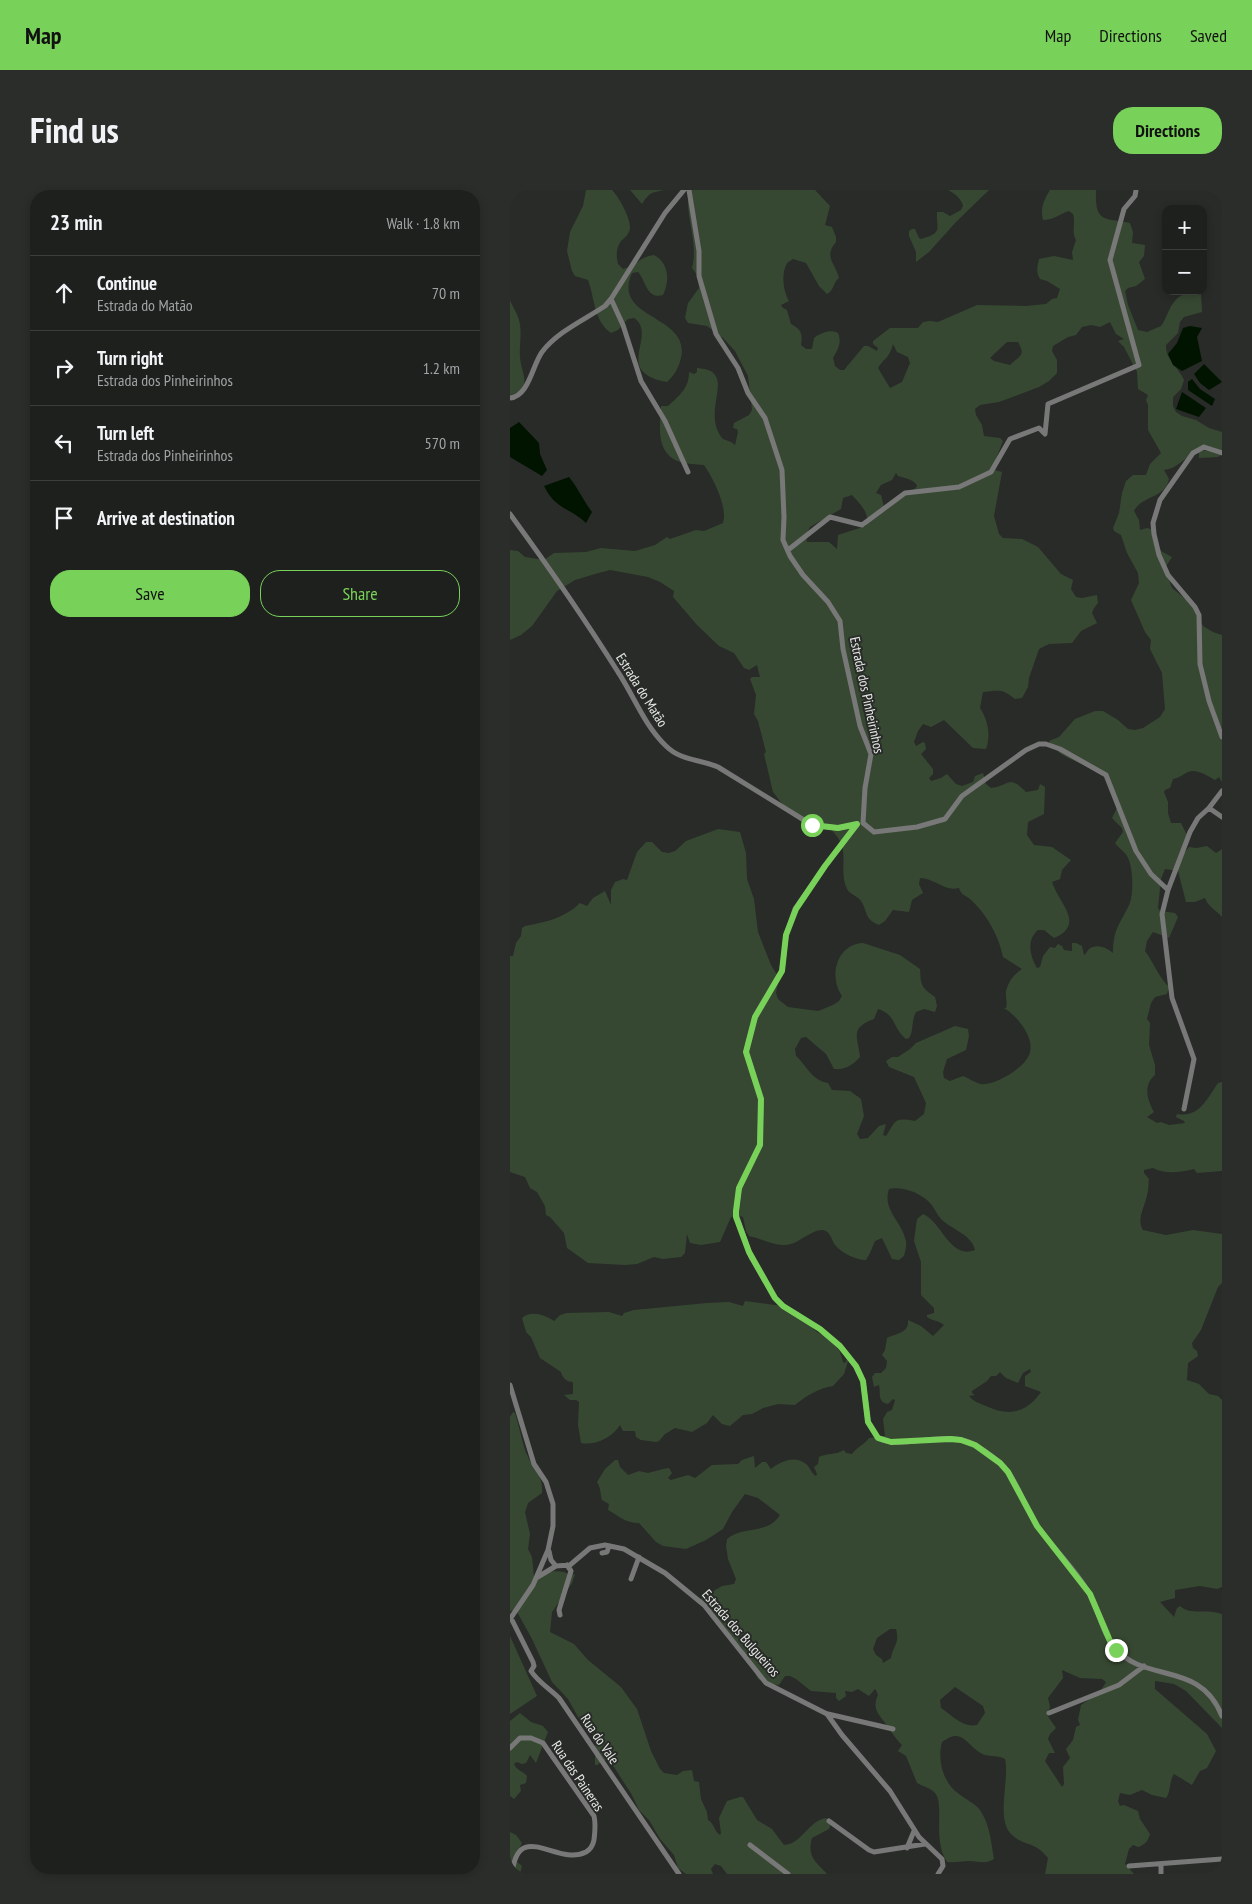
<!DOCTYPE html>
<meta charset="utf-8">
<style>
:root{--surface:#1e201e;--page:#2b2d2b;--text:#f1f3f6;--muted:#a1a3a4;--line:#3c3e3c;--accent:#78d158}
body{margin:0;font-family:"PT Sans Narrow",sans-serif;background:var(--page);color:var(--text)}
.controls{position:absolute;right:15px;top:15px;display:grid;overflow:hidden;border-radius:10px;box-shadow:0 2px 8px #0003}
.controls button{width:45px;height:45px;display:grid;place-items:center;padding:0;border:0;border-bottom:1px solid var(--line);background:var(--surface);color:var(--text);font:25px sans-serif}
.stop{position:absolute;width:15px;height:15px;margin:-11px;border:4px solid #78d158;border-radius:50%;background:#fff}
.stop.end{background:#78d158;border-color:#fff;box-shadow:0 1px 5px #0008}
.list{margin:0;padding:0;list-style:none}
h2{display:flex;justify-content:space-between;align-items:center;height:65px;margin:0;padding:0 20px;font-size:21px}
h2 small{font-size:16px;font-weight:400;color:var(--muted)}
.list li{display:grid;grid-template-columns:32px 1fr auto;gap:15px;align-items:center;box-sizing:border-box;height:75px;padding:0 20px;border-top:1px solid var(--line)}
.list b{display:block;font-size:19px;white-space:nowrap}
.list p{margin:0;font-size:16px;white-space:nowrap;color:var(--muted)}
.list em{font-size:16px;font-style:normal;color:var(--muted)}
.actions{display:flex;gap:10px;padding:15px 20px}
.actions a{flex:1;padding:11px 0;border:1px solid var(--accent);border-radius:20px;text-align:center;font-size:18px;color:var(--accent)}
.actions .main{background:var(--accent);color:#111}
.icon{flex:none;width:28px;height:28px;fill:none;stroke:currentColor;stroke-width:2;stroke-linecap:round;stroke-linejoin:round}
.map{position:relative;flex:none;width:712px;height:1684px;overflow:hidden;border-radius:20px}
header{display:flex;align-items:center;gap:30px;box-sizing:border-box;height:70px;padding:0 25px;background:var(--accent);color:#111}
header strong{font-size:24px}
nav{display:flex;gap:28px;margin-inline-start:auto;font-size:18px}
.intro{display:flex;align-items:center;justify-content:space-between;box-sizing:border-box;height:120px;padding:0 30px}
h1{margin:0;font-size:35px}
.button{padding:12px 22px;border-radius:20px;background:var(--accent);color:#111;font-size:18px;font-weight:700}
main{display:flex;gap:30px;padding:0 30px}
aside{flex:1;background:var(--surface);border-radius:20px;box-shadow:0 2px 8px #0003}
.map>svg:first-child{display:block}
.green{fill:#374832;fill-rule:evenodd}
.water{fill:#001400}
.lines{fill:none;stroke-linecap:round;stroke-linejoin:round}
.minor{stroke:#777877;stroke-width:5}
.route{stroke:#78d158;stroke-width:6}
.labels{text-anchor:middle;stroke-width:4;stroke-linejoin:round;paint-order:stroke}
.street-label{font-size:14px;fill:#e6e8e6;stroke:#282b28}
</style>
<header>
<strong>Map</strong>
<nav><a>Map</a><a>Directions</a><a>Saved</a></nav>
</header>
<div class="intro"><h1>Find us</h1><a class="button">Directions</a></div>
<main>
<aside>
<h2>23 min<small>Walk · 1.8 km</small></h2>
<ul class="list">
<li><svg class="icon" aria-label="ahead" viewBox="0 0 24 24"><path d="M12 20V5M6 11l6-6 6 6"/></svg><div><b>Continue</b><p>Estrada do Matão</p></div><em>70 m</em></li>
<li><svg class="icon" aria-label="right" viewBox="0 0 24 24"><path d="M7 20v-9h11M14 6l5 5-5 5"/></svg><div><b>Turn right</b><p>Estrada dos Pinheirinhos</p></div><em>1.2 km</em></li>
<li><svg class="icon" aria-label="left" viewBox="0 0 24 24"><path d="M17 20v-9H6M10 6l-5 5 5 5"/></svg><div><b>Turn left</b><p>Estrada dos Pinheirinhos</p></div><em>570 m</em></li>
<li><svg class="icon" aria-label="arrive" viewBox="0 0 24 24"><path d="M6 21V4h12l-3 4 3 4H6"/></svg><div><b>Arrive at destination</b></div></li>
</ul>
<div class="actions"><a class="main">Save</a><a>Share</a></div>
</aside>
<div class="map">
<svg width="712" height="1684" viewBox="0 0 712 1684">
<rect width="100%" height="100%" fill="#282b28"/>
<path class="green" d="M76 0H102C109 7 124 33 119 42 117 46 114 48 111 51 106 58 106 65 108 74L113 79C126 76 131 66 144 65 159 73 160 90 153 105 137 110 136 91 128 82L122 83C101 130 181 124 171 168 169 177 164 186 157 192 101 182 149 145 124 128L118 129 108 140 101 143C83 130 85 108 78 90L65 86 62 81 57 61 60 42 73 16Z
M120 0H154C141 3 140 2 132 14Z
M179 0H305L320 16 315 35 322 37 326 47V52C313 67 326 74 329 88 323 92 324 101 317 104L309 96 296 73 283 69 277 73C271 84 273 101 279 111L271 115 273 118 277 120 281 134C291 139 293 144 291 155L296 159H302L304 148C311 143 320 139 328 143 332 153 328 159 323 168L325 176 330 180H334L354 156H358L367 161 368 158 363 154V151L380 138H408L413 132 420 131 428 132 467 115 516 116 536 114 542 109 547 108 550 99 537 91 530 89C526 82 527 77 529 69L544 66 563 70 562 62 566 50C561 41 566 33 563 24L559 21C549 24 544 30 533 30 530 18 534 10 540 0H586C585 32 592 28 620 33L623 42 622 53 635 55 634 66 629 72 635 89 626 96 618 98 615 101 618 115 628 140 637 142 651 136C659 125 660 109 675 104 680 102 686 104 691 103L692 122 674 127 670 132 668 143 656 155C655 169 669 178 674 190L671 199 663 207V216L666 222 672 226 686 230 699 238 712 242V264L708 267 689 268V262L705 258C681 253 675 278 654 280L659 289C655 309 632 305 624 321L629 330 630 340 637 338 641 339 651 361 662 367 655 378 662 398 682 414 693 436 703 442 712 445V592L709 587 705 590C698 586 686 578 678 582 672 585 669 588 663 589L660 598 655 600 654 602 658 612V623L661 633H671L676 643 680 648 669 670 679 657 686 658 697 656 706 663 712 659V727C706 720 698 717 695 708L685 712H676L668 681 655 679 651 689 648 718 650 721 665 723 668 727 659 748 643 742 637 751 635 761C644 773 648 786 659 797L657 804 645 807 641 813 637 829 640 833 639 855 645 875V885C633 895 637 909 644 922L637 927 647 933 651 932 659 935 675 933 674 931 666 927 667 924C689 928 697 909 708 893L712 892V981L687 983 684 979C671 982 656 985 643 978L634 980V983L639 989C638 994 639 1000 637 1005 635 1017 626 1029 633 1040L656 1045 683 1040 712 1044V1093L708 1097 691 1140 682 1153 683 1158 687 1161 688 1166 678 1173 677 1190 689 1194 699 1204 708 1206 712 1210V1397L707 1399 690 1396 665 1400V1408L650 1412 664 1427 667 1418 670 1416C681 1426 696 1418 712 1424V1538L676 1501 664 1494 645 1491V1499L697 1544 706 1561 697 1578 690 1581 682 1595 664 1584C659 1591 661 1602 656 1608L642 1605 632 1600 620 1605 610 1603 608 1611 610 1616 614 1615 628 1621 630 1629 640 1644C638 1651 635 1655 628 1657L623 1655 619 1659 615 1674 624 1684H535L538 1668C525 1651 514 1656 502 1645 485 1630 500 1590 495 1569 487 1564 476 1568 469 1562 454 1552 452 1538 432 1552 427 1570 433 1593 449 1604 456 1610 465 1613 470 1620 480 1635 481 1652 484 1669 475 1675 469 1671 459 1671 451 1671 445 1673 437 1672 422 1650 435 1614 425 1603 421 1598 412 1596 407 1593L396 1566 388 1561 392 1555C386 1549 383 1544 378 1537 370 1525 361 1520 368 1505L366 1500 365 1499 359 1506 348 1499 342 1502 335 1501 336 1506 329 1511 326 1508V1503L301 1501 286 1489 280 1486H275L269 1495 257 1494 248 1489 232 1458 198 1423 190 1409 212 1396 224 1394 226 1389 218 1369 216 1356 217 1349C233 1335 258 1345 270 1325L248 1308 235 1304 222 1322 213 1339 196 1350 176 1359 153 1356 146 1352 129 1333C115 1333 109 1326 98 1320L99 1314 92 1310C90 1304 91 1298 87 1292L95 1279 105 1270H108L110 1277 118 1285 129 1281 138 1283 153 1279 159 1278 162 1283 158 1288 161 1290 178 1285 185 1288 202 1275 228 1274 232 1270 244 1266 245 1278 252 1272H256L261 1279C271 1271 285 1265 296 1274 300 1277 301 1283 306 1286L307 1284 304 1277 308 1274 309 1267C317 1263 326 1265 334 1260L336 1263 342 1264C347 1257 354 1255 359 1248L375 1246 373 1229 377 1222 382 1220 385 1210 383 1209 378 1214C367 1212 371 1203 369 1195L364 1197 362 1187 365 1183H371L376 1178 377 1171 372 1165 375 1160 377 1148C388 1143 399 1143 398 1130L411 1136 423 1146 434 1135C430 1131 423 1131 417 1127V1125L424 1123V1118L411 1105V1072L404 1051 407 1029 413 1024C432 1032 440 1070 465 1060 462 1045 443 1040 432 1030 427 1025 425 1019 421 1014 411 1003 393 996 379 999 372 1020 392 1031 396 1051 397 1055 395 1062 394 1066L389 1070 382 1069 372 1048 365 1051 360 1063 356 1070C345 1070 332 1063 325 1055 321 1049 321 1042 313 1040 303 1039 291 1051 281 1054 266 1058 254 1049 239 1046L236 1041 233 1027 227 1025 221 1027 210 1052 191 1055 180 1053 177 1044 175 1063 171 1067 153 1069 144 1067 127 1074 115 1075 78 1073 57 1058 54 1043 40 1027 36 1025 35 1016 27 1002 20 998 15 987 0 982V766H3L6 753 11 746 12 738 15 736C36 732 55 728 70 713L77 716 83 708 95 701 101 715V700L105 692 113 689 117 690 127 662 136 652H142L152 662 159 663 165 661 176 651 208 639 230 642 236 663 237 689 244 709 248 742 261 775 269 788 266 803 268 809 278 817 308 821 323 815 329 811 332 806C318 786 327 754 353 753L390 765 410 779C411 796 411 797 425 807L427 816 425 822 414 819 406 822C401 831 404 841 399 848L396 849C383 839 386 824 368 819L364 829C339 838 348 847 350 867 343 875 335 880 324 879L316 864 296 847 291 848 285 859 286 866C298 877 301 890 318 893L322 900 340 901 351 909 354 926 347 944 350 949 358 948 369 936 376 934 373 945 376 946C386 931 383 927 405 931L414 924 416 913 404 887 379 877 376 871 382 867H388L400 859 406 853 445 836 458 839 459 846 456 860 437 869 433 882 434 888 440 891 453 886C459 888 465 893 471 894 485 896 518 876 520 862 524 846 507 826 494 818H496C498 812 494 804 497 798 500 789 505 784 512 779L493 767C489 746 476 723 460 709 455 705 451 705 449 698 434 702 425 688 410 688L409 694 413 703 402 710 399 722 383 720 375 731 369 735C354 729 358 722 351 711 347 705 340 705 337 699 330 685 336 670 332 656 330 648 322 641 317 634L302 635 276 619 263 602 254 564 256 562 248 531 244 524 246 505 240 489 242 487H250L247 475 239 480 234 478 224 463 209 456 187 435 163 407 164 401 150 392 138 387 100 380 85 384 65 390 47 401 22 436 11 445 0 450V360L8 361 15 367 34 370 44 363 76 362 91 358 125 361 145 355 157 347 160 349 186 340 194 341 213 333C218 317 203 288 194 275 186 274 177 274 170 272 145 263 150 236 151 216H158C170 205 179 198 179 182L184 184 187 182V178C194 179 201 179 205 185 215 198 194 227 213 249L221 252 225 255 228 242 227 239 223 238 224 233 239 225 242 220 238 186 225 161 213 148 197 136 178 133 175 128 178 113 189 98 187 85 182 78C189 51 174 26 179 0ZM600 132 606 144 614 149 608 151 614 157 627 182 628 199 638 205 636 210 638 215V240L651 263 640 274 636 285H623L616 291 612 303 609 323 603 338 604 341 611 345 617 363 628 383 629 393 621 410 635 442 641 450 640 459 652 483 655 519 650 527 633 538 625 540 618 539 608 530 593 521H585L565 529 549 547 539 551C548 570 579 573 595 587 601 593 605 608 608 616L602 628 612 638 613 642 605 653C609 659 616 662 618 668 623 678 624 705 619 715 610 734 603 739 603 763 597 758 587 753 579 759 577 761 576 764 574 765L572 756 566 753H562V761L554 760 552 756 548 754 545 758 540 757 533 766 530 777 527 778C520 766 516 750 528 740H534L544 748C576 734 549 714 542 692L550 689 552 680 561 670 542 657 524 655 517 645 518 632 534 624 535 597 530 594 528 600 516 602C498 584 501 595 481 598L476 594 473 583 465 586 463 592 452 596 446 594 437 584 431 588 421 591 419 588 423 584V579L411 564 416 559 415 553 413 552 406 556 404 552 408 541 413 534 421 537 434 530 463 558 476 559C481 546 478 530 470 518L473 502C489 501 491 498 505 509L512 508 518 497 519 488 529 459 539 454 562 453 571 441 587 433 582 423 584 418 588 413 587 405 572 408 566 407 561 399 563 390 551 384 528 357 512 349 493 348 489 344 484 326 492 282 485 280 484 274 493 251 490 248 474 246 472 235 466 225 465 219 470 215 489 212 529 197 539 191 547 183V170L542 161 543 156 558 147 566 145 572 137 581 135 590 137ZM497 152H508C516 166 510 165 500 175L484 171 480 168ZM383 154 387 162 398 167 400 173 392 192 380 198 368 178C375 167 379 169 383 154ZM386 283 388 286C395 288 402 289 407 295L406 298 387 311 375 321 371 305 366 303 371 295 382 290ZM342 305C350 314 361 324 356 336L328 345 327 359 319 352H297L296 345 300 337 331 319 333 308ZM520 1179 521 1182 515 1186V1196L531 1202C516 1223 499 1227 476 1216 469 1213 464 1212 459 1206L465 1205 462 1203V1201L477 1191 481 1186H486L490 1182 496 1188 508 1193 513 1183ZM380 1439H386C390 1454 383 1455 381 1468L373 1473 372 1469 366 1465 363 1459 367 1448ZM552 1480 570 1488 592 1489 596 1492 590 1502 571 1515 568 1530 570 1535 566 1537 563 1550 556 1559 560 1568 553 1577 554 1594 552 1597 535 1571 539 1563H545L538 1549 540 1544 546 1538 537 1525 540 1517 538 1508 553 1488ZM445 1497 473 1516 475 1523 467 1535C453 1538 443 1526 431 1518L430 1510Z
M438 0H479L446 32 419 62 406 72V62L399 46V41L402 39H405L409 48 411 49C434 43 426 38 427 22H433L440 26 451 20 453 16C452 9 444 3 438 0Z
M0 110C2 116 6 121 8 127 13 140 9 154 10 167 11 183 24 199 0 205Z
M235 1111 272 1116 291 1127 307 1142 324 1151 330 1162 333 1172 335 1173 337 1169 338 1171 334 1184 323 1196C309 1198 296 1206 285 1215L268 1214 253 1218 242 1224 233 1225 220 1236 212 1234 203 1225 197 1233 182 1242 165 1238 155 1244 149 1251 146 1252 131 1250 126 1247 125 1241H113L110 1235C103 1247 85 1256 71 1253L68 1235 69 1212 66 1210H60L54 1205 63 1204V1192C57 1192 52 1188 51 1182L30 1168 21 1147 16 1142 12 1128C21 1120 35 1125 44 1131L50 1125 57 1123 99 1122 112 1126 114 1123 124 1120 197 1113 219 1112 233 1116Z
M3 1222 5 1223C9 1235 11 1248 15 1260 21 1277 34 1285 32 1303L18 1313 15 1322 20 1344 18 1359 22 1367 24 1387C38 1382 47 1378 61 1385L65 1384 62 1393 42 1422 40 1442 64 1454 78 1470 111 1497 127 1519 141 1561 150 1579 154 1583 167 1585 173 1581 182 1580 184 1591 189 1592 191 1609 197 1622 198 1630C204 1633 204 1641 210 1645L211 1643 209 1628 217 1611 230 1607H233L247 1630 262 1639 274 1655C292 1654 298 1631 316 1628L321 1633 319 1639 302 1648C297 1667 305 1671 317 1684H217L211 1676 205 1674 201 1679 203 1684H176L168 1678 164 1665 150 1649 139 1630 129 1620 122 1605 104 1577 95 1570 87 1575H85V1546L72 1534 58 1509 42 1492 22 1449 6 1420 0 1421V1227Z
M0 1446 27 1506 0 1524Z
M10 1523 21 1532 33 1536 38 1542 26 1573 20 1565 16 1573 12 1574 7 1572 4 1574C7 1581 13 1581 17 1586L16 1593 10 1595 11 1601 4 1609 0 1606V1531Z
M0 1642 6 1645 12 1653 6 1665V1671L12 1676 10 1684H0Z"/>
<path class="water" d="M680 136 692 138 687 147 692 171 672 181 663 175 658 164 667 153 673 138Z
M694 174 712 192 699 200 690 193 684 184Z
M682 189 690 199 705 209 702 216 678 200V192Z
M672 202 696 218 689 227 666 219Z
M9 232 29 253 30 264 37 280 32 286 0 267V238Z
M59 287C68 298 73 310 82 322L76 333C59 317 46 320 34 296Z"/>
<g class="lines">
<path class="minor" d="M179 0 189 61V86L206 144 228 178 238 203 255 228 272 280 274 327 273 350 280 366 293 385 318 412 330 431 333 459 350 536 361 564 355 598 353 633
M101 109 113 135 131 191 155 231 178 282
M0 208C19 206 22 176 32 162 47 142 74 130 95 116L101 109 155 23 174 0
M712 263 694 257 683 263 650 310 643 333 644 344 649 365 658 385 685 417 689 425 690 474 699 511 712 547
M0 324C38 376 74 428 108 482 124 506 134 535 156 556 171 571 190 569 208 577L302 635 328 638 345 635
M278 360 320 327 352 335 395 303 449 297 481 282 500 249 529 238 535 244 538 214 629 175 600 70 614 19 625 6 626 0
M699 618 712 627
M353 633 364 642 407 637 435 629 452 606 516 560 529 554H536L550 559 596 585 626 661 641 684 658 700
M347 635 315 676 285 719 276 745 272 781 245 827 236 862 251 909 250 955 229 998 226 1024 241 1067 265 1108 273 1116 310 1139 330 1156 346 1177 353 1191 358 1232 368 1248C393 1261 437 1238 465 1255 475 1261 487 1269 495 1278 510 1296 516 1321 530 1340 546 1361 566 1380 579 1403 589 1420 592 1443 605 1458 635 1494 690 1470 712 1526
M674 919 684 869 662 808 652 724 658 700 680 642 688 628 699 618 712 601
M0 1195 24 1274 36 1292 43 1314V1336L38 1360 23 1395 0 1429
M39 1361 41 1370 46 1376
M92 1363 97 1362 99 1356
M46 1376 60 1375 80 1358 95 1355 114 1359 155 1383 194 1415 256 1493 317 1524 332 1545 380 1601 409 1647 432 1669 433 1676 428 1684
M26 1388 46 1376
M121 1389 129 1367
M50 1425 49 1420 61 1381 57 1375
M1 1428 23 1472 24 1476 21 1481C28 1492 40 1499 49 1508L169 1684
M539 1523 609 1495 634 1476
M318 1524 383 1539
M0 1558 10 1548H21L33 1553 84 1626C86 1634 85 1642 84 1650 83 1655 81 1659 76 1662 47 1677 8 1628 2 1684
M319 1631 359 1660 364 1662 415 1654
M240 1655 278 1684
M397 1658 404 1641
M619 1676 712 1669
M651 1684V1675"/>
</g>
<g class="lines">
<path class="route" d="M302 635 328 638 347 634 315 676 286 719 276 745 272 781 245 827 236 862 251 909 250 955 229 998 226 1021V1027L239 1062 265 1108 273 1116 310 1139 330 1156 346 1176 353 1191 358 1232 368 1248 381 1252 440 1249 451 1250 465 1255 490 1273 498 1282 527 1336 580 1404 600 1451 606 1460"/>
</g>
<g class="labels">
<g class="street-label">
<text transform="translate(132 500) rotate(58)" y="5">Estrada do Matão</text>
<text transform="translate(357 505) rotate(78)" y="5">Estrada dos Pinheirinhos</text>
<text transform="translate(231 1443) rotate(49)" y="5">Estrada dos Bulgueiros</text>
<text transform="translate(90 1549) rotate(56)" y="5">Rua do Vale</text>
<text transform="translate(68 1586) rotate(56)" y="5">Rua das Paineras</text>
</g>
</g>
</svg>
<div class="controls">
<button>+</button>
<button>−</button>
</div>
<div class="stop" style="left:302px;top:635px"></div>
<div class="stop end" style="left:606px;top:1460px"></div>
</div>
</main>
